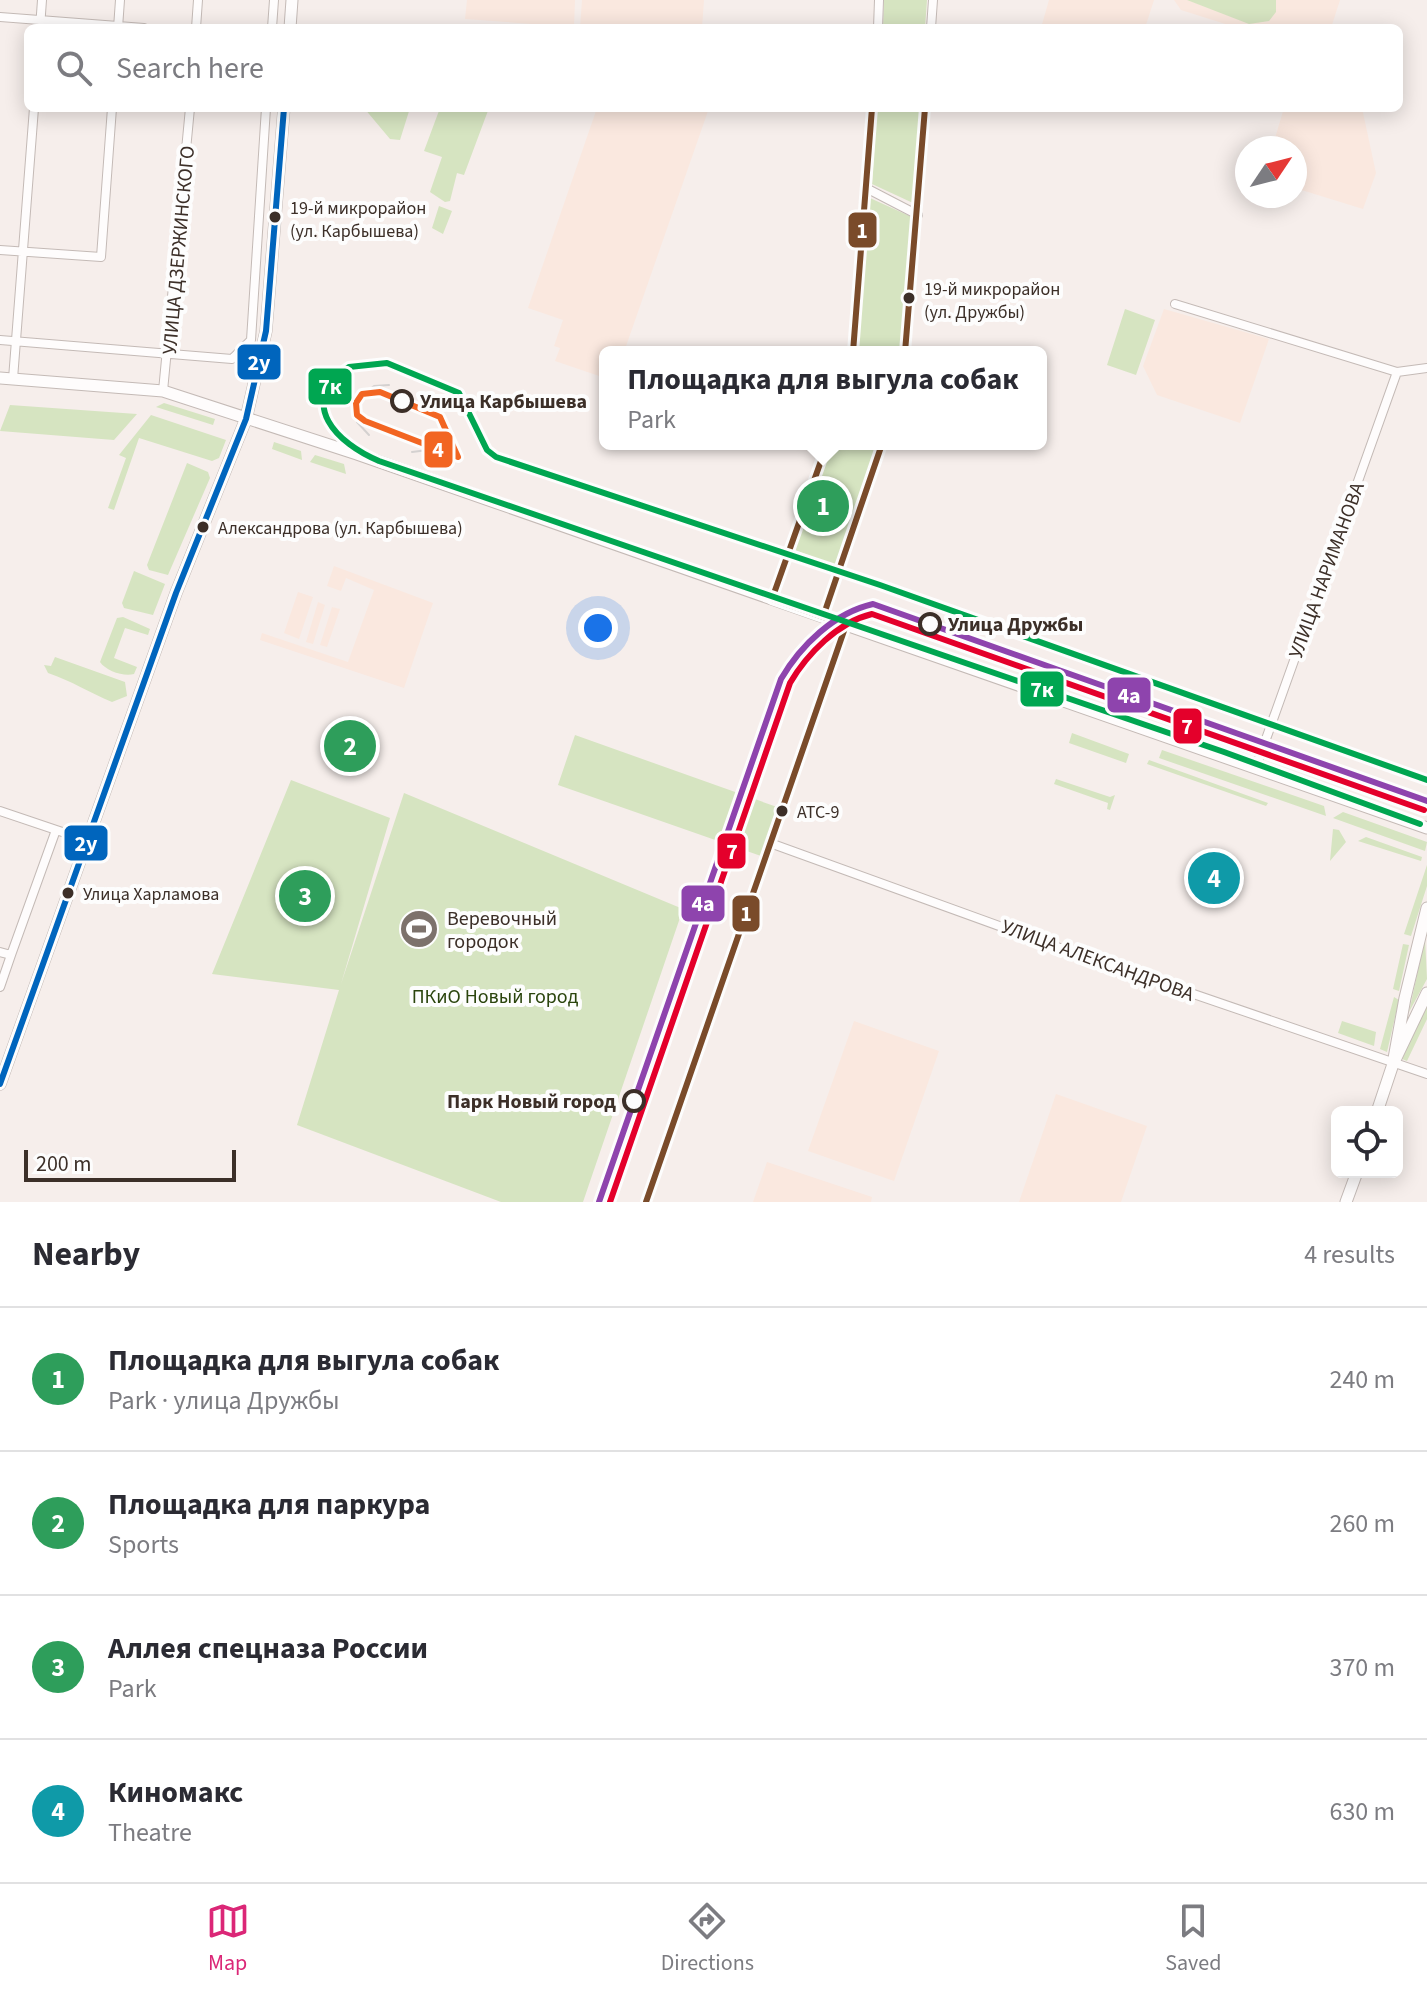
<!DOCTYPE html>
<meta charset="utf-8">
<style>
:root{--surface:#fff;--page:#f7f7f7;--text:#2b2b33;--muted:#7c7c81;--line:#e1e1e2;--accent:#db2777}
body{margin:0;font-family:"Source Sans 3",sans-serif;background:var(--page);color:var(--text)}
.controls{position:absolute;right:24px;bottom:24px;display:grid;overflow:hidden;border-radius:12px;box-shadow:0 4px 20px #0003}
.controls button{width:72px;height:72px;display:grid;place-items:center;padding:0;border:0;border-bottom:2px solid var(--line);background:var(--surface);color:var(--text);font:40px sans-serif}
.compass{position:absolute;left:1235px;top:136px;width:72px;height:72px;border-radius:50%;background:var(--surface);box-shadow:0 4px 20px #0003;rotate:55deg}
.scale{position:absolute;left:24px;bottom:20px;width:212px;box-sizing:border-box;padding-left:8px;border:4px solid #3c2f28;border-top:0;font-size:22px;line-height:28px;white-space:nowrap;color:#3c2f28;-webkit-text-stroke:6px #fdfdfd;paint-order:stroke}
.you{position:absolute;left:598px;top:628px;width:28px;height:28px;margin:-20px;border:6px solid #fff;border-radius:50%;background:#1a73e8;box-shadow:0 0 0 12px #1a73e833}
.badge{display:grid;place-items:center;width:52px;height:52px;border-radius:50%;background:var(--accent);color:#fff;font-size:26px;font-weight:700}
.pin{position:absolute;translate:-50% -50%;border:4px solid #fff;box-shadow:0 2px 8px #0006}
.popup{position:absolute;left:599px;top:346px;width:448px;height:104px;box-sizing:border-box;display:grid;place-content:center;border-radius:12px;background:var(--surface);filter:drop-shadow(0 2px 6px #0005);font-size:26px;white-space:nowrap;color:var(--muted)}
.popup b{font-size:30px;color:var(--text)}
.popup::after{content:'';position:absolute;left:50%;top:100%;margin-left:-16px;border:16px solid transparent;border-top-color:var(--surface)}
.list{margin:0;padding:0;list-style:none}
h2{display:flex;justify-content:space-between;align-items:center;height:104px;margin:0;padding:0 32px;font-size:34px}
h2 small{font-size:26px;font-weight:400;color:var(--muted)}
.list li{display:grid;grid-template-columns:52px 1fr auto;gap:24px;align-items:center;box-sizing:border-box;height:144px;padding:0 32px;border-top:2px solid var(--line)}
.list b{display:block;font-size:30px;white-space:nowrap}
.list p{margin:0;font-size:26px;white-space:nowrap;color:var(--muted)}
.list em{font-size:26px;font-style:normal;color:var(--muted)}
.icon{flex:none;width:44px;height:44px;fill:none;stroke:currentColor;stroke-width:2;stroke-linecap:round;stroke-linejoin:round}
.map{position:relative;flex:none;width:1427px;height:1202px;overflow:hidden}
.search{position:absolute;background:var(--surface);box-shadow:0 4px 20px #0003;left:24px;right:24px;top:24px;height:88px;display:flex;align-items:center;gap:20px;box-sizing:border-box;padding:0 28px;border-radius:12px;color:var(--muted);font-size:30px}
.sheet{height:680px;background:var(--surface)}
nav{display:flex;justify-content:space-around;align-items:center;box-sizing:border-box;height:112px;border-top:2px solid var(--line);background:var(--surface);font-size:22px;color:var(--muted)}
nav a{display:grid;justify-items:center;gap:4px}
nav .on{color:var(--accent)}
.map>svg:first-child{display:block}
.built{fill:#fae8df}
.green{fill:#d6e4c1}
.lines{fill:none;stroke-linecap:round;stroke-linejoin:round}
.street-casing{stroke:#c4bab6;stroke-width:10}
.secondary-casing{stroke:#c4bab6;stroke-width:13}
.street{stroke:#fefcfc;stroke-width:8}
.secondary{stroke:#fefcfc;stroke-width:11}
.tram{stroke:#d4d1d0;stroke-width:2}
.bus-1-casing{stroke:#fdfdfd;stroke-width:12}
.bus-2-casing{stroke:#fdfdfd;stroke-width:12}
.bus-1{stroke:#7a4b2a;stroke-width:6}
.bus-2{stroke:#0065bd;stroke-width:6}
.tram-1-casing{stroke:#fdfdfd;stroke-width:12}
.tram-2-casing{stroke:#fdfdfd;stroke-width:12}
.tram-3-casing{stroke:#fdfdfd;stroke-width:12}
.tram-4-casing{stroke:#fdfdfd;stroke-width:12}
.tram-1{stroke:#8e44ad;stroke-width:6}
.tram-2{stroke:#e4002b;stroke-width:6}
.tram-3{stroke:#f26522;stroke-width:6}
.tram-4{stroke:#00a651;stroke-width:6}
.bus-dot{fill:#3c2f28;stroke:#fdfdfd;stroke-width:3}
.stop-dot{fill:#fdfdfd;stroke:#3c2f28;stroke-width:4}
.labels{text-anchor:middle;stroke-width:8;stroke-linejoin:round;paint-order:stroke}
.bus-label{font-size:18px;fill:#3c2f28;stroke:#fdfdfd;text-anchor:start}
.street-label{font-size:20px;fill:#3c2f28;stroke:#fdfdfd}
.stop-label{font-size:20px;font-weight:bold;fill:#3c2f28;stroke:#fdfdfd;text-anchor:start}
.poi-label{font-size:20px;fill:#3c2f28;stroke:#fdfdfd;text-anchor:start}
.park-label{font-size:20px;fill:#2b450d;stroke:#fdfdfd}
.line-badge{stroke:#fdfdfd;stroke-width:3}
.badge-label{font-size:22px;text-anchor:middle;font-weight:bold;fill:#fff}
</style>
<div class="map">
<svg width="1427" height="1202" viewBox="0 0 1427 1202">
<rect width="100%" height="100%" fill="#f6eeeb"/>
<path class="built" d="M467 0H575L574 27 465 19Z
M582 0H704L702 28H580Z
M1049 0H1154L1145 28H1041Z
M1174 0H1340L1331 28H1238L1181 10Z
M597 108 708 111 624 352H605V378L555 361 560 348 554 346 563 320 528 308Z
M1284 108H1362L1376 173 1363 209 1295 188V148H1272Z
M1164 309 1269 339 1240 423 1157 395 1143 366Z
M334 566 433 603 404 688 260 640 262 633 348 662 374 590 346 578 341 591 327 586Z
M298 592 313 597 299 639 284 633Z
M318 602 325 605 313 644 306 642Z
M332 607 340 609 327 647 320 645Z
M854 1021 939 1051 894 1181 808 1151Z
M1056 1094 1147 1126 1121 1202H1019Z
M767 1162 872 1197 871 1202H753Z"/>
<path class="green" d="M884 0H927L925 28H883Z
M1187 0H1276V12L1269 21 1249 24Z
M364 108H410L400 140 390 139Z
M440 108H489L464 175 457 173 450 201 445 202 430 192 442 157 424 151Z
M877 108H920L913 203 872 184Z
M870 198 914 218 902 352H856Z
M439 206 452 211 443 234 432 228Z
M1125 309 1155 320 1136 375 1107 365Z
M164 403 215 419 213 425 156 407Z
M10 405 137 414 114 440 0 431Z
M151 415 226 440 219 458 212 461 139 438 114 510 108 508 126 458 119 455Z
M274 442 301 451 302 460 272 449Z
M831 444H878L837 566 795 550Z
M315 455 344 464 346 474 310 462Z
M187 463 208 472 210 478 168 575 149 570 147 565Z
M134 571 165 584 153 615 124 608 122 603Z
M123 617 150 629 148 635 125 628 114 658 137 667 134 674C124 677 106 671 100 662L117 618Z
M55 657 125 682 127 696 112 702C90 693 72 681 48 673L44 665 51 666Z
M1072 733 1129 754 1126 763 1069 743Z
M575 735 777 807 761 856 558 785Z
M1162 750 1324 806 1326 816 1159 758Z
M1149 760 1268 803 1266 806 1147 764Z
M1056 779 1110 797 1115 795 1110 810 1107 809 1108 803 1054 784Z
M291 780 390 818 341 984 404 793 683 909 583 1202H501L297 1125 339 990 212 974Z
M1343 812 1427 842 1425 851 1333 818Z
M1333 829 1339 830 1346 842 1330 861Z
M1366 837 1422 857 1421 861 1358 841Z
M1427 865V886L1411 936 1404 934Z
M1425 938 1427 979 1409 1012Z
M1403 944 1409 945 1399 991 1393 989Z
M1394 997 1399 1000 1387 1052 1380 1049Z
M1427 1005V1019L1407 1061 1402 1059Z
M1342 1021 1376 1032 1374 1046 1338 1033Z"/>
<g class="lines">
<g class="street-casing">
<path id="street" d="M0 17 144 28
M40 28 42 0
M118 28 120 0
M196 28 198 0
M272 28 274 0
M878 28 879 0
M931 28 933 0
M866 188 918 215
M0 250 101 257 112 108
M1175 304 1397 372 1427 368
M0 340 232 359 251 340 266 108
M853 352 872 108
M905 352 925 108
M13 379 34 108
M163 391 190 108
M772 599 827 444
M823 617 882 444
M1256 767 1397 372
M0 811 86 840
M770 843 1071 952 1427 1074
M0 952 11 955 0 987
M11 955 56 830
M646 1202 846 625"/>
</g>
<g class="secondary-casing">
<path id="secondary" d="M290 28 292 0
M0 378 163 391 357 454 1427 828
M1393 1064 1405 998 1427 908
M0 1084 176 593 246 419 266 331 284 108
M1377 1112 1393 1064 1427 993
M1346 1202 1357 1172"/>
</g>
<use href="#street" class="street"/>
<use href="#secondary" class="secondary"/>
<path class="tram" d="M369 435 357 422 359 398 374 386 389 385
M412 452 428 450 443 433V417L431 401"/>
<g class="bus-1-casing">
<path id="bus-1" d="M853 352 872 108
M905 352 925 108
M827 444 772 599 846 625
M823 617 882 444
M646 1202 846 625"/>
</g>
<g class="bus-2-casing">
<path id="bus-2" d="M0 1084 176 593 246 419 266 331 284 108"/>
</g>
<use href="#bus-1" class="bus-1"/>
<use href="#bus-2" class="bus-2"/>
<g class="tram-1-casing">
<path id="tram-1" d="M599 1202 781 679C801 645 834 613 873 604L1427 801"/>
</g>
<g class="tram-2-casing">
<path id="tram-2" d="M610 1202 790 683C807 654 838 622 872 614L1424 810"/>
</g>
<g class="tram-3-casing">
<path id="tram-3" d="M380 392 440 417 458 457 365 421 357 415 356 403 362 394Z"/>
</g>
<g class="tram-4-casing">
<path id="tram-4" d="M1420 824 1224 752 379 461C338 444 295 403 349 367L387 363 459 393 487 450 496 457 880 585 1427 780"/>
</g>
<use href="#tram-1" class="tram-1"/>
<use href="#tram-2" class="tram-2"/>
<use href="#tram-3" class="tram-3"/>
<use href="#tram-4" class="tram-4"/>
</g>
<defs>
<g id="stadium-disc" transform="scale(2)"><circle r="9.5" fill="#7d726c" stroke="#fdfdfd"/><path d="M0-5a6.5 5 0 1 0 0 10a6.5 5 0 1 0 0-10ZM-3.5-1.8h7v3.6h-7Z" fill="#fff"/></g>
</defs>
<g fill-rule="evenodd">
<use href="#stadium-disc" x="419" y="929"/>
</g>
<g class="bus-dot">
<circle cx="275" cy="217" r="7"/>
<circle cx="909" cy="298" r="7"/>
<circle cx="203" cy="527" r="7"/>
<circle cx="782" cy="811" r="7"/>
<circle cx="68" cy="893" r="7"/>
</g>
<g class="stop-dot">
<circle cx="402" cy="401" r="10"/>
<circle cx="930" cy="624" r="10"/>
<circle cx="634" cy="1101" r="10"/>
</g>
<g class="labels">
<g class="bus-label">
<text x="290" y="214">19-й микрорайон<tspan x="290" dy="23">(ул. Карбышева)</tspan></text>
<text x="924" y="295">19-й микрорайон<tspan x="924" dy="23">(ул. Дружбы)</tspan></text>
<text x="218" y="534">Александрова (ул. Карбышева)</text>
<text x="797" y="818">АТС-9</text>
<text x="83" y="900">Улица Харламова</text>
</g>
<g class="street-label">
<text transform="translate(178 250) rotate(-85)" y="7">УЛИЦА ДЗЕРЖИНСКОГО</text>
<text transform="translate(1326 570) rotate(-70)" y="7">УЛИЦА НАРИМАНОВА</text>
<text transform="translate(1098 960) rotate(20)" y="7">УЛИЦА АЛЕКСАНДРОВА</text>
</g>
<g class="stop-label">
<text x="420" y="408">Улица Карбышева</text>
<text x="948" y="631">Улица Дружбы</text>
<text x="616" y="1108" text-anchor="end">Парк Новый город</text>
</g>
<g class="poi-label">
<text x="447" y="925">Веревочный<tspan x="447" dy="23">городок</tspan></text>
</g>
<g class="park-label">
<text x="495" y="1003">ПКиО Новый город</text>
</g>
</g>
<g class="line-badge">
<rect x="847" y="211" width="31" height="38" rx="8" fill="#7a4b2a"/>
<rect x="236" y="343" width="46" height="38" rx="8" fill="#0065bd"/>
<rect x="307" y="367" width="46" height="39" rx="8" fill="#00a651"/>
<rect x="423" y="430" width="31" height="39" rx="8" fill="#f26522"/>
<rect x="1019" y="670" width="46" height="38" rx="8" fill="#00a651"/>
<rect x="1106" y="676" width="46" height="38" rx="8" fill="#8e44ad"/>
<rect x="1172" y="707" width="31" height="38" rx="8" fill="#e4002b"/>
<rect x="63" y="824" width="46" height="38" rx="8" fill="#0065bd"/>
<rect x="716" y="832" width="31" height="38" rx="8" fill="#e4002b"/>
<rect x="680" y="884" width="46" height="39" rx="8" fill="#8e44ad"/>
<rect x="731" y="894" width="30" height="39" rx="8" fill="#7a4b2a"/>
</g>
<g class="badge-label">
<text x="862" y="238">1</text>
<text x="259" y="370">2у</text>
<text x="330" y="394">7к</text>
<text x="438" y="457">4</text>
<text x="1042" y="697">7к</text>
<text x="1129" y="703">4а</text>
<text x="1187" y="734">7</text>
<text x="86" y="851">2у</text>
<text x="732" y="859">7</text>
<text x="703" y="911">4а</text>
<text x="746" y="921">1</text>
</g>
</svg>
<div class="controls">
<button><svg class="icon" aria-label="locate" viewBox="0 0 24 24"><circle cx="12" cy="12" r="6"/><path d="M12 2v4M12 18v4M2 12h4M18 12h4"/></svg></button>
</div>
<svg class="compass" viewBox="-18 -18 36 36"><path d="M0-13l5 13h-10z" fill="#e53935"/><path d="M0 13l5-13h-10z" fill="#7c7c81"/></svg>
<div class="scale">200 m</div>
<div class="you"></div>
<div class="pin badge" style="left:823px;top:506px;background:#2e9e5b">1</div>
<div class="popup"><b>Площадка для выгула собак</b>Park</div>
<div class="pin badge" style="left:350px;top:746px;background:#2e9e5b">2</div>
<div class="pin badge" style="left:305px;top:896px;background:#2e9e5b">3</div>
<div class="pin badge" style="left:1214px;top:878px;background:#0f9aa8">4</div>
<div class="search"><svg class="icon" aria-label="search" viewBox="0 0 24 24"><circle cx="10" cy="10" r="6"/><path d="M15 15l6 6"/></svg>Search here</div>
</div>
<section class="sheet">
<h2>Nearby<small>4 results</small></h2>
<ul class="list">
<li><span class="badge" style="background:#2e9e5b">1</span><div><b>Площадка для выгула собак</b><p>Park · улица Дружбы</p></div><em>240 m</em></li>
<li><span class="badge" style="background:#2e9e5b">2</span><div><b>Площадка для паркура</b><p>Sports</p></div><em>260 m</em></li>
<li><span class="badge" style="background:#2e9e5b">3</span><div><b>Аллея спецназа России</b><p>Park</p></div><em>370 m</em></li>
<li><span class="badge" style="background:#0f9aa8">4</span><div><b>Киномакс</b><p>Theatre</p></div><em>630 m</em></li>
</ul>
</section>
<nav>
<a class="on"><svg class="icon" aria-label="map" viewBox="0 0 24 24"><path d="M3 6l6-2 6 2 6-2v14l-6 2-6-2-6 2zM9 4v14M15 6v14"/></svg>Map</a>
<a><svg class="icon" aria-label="directions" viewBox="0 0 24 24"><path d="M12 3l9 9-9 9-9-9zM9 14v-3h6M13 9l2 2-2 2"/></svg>Directions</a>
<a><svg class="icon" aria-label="saved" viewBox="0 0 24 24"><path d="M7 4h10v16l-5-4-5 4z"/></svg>Saved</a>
</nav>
